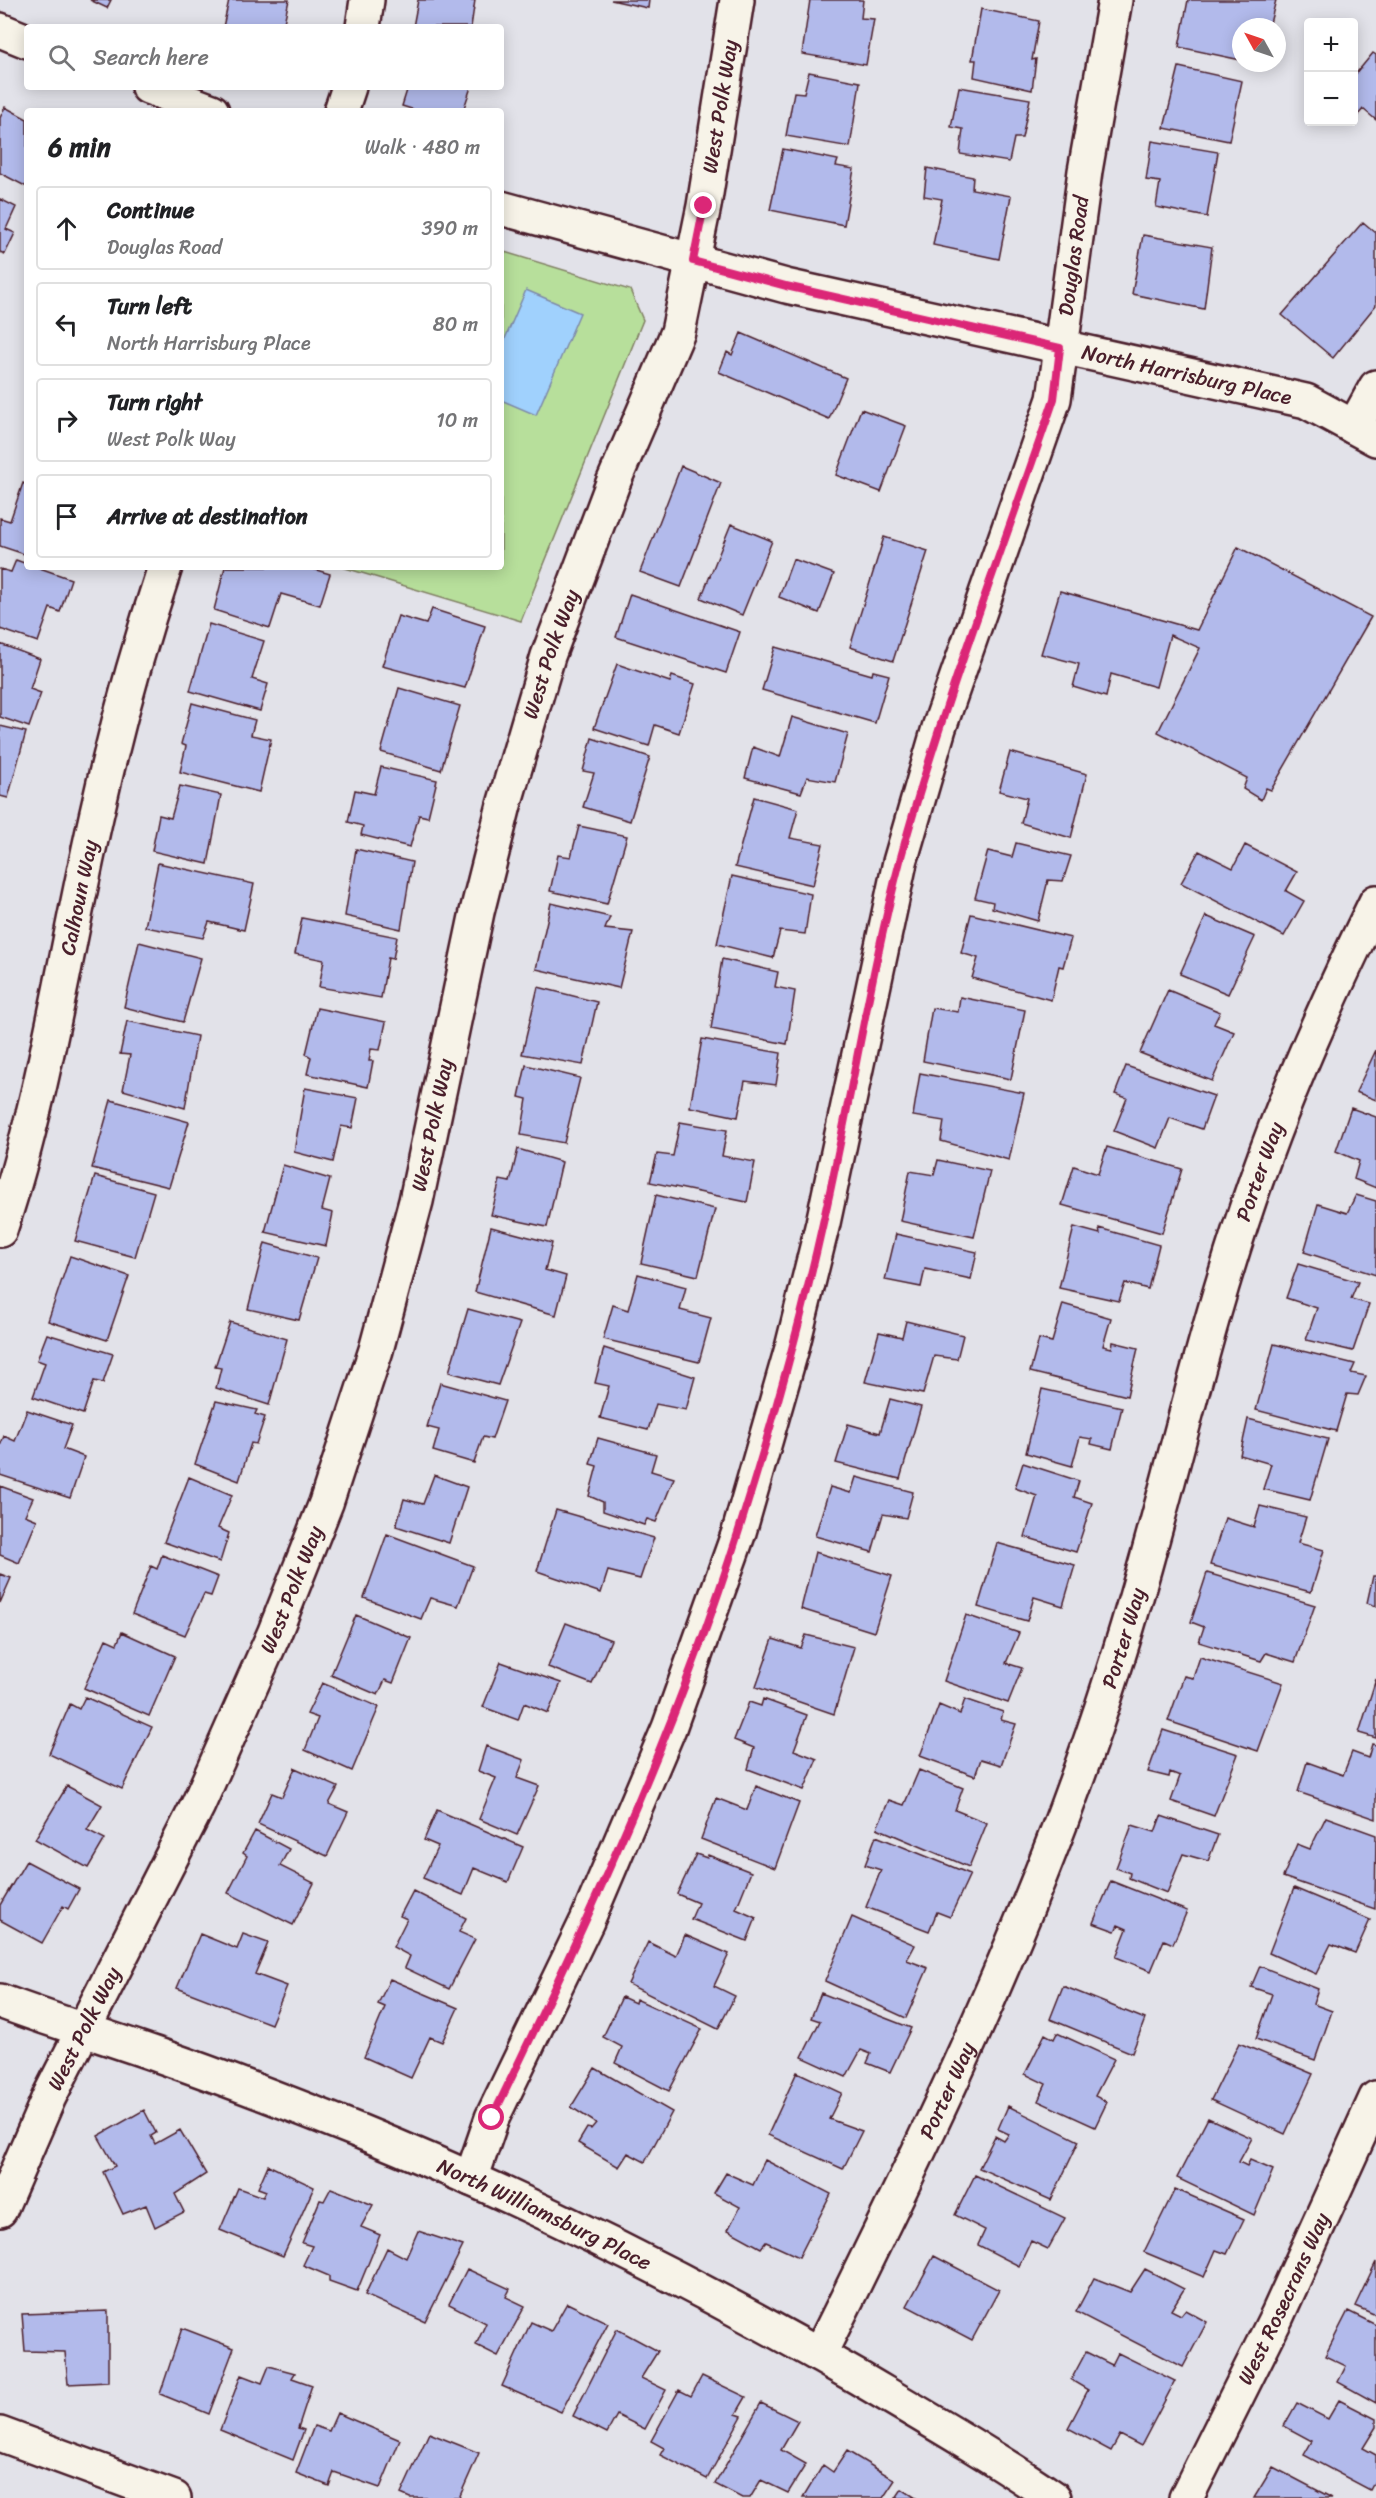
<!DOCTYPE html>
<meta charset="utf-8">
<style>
:root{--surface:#fff;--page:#f6f6f6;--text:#202124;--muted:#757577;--line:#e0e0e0}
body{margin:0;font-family:Sriracha,sans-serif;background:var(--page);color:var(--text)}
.controls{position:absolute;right:18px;top:18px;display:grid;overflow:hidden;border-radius:6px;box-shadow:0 3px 15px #0003}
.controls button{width:54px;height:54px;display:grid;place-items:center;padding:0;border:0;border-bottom:2px solid var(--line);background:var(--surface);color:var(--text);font:30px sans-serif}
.compass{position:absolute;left:1232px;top:18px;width:54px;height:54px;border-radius:50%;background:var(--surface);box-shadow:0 3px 15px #0003;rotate:310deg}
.stop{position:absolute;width:18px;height:18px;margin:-14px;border:4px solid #db2777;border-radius:50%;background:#fff}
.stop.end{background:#db2777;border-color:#fff;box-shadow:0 2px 6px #0008}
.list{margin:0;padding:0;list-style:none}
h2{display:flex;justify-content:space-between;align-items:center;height:78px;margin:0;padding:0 24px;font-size:26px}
h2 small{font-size:20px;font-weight:400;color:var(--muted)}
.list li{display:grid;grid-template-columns:39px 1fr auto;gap:18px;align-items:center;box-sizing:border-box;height:84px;margin:0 12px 12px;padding:0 12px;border:2px solid var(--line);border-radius:6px}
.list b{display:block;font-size:22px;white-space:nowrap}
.list p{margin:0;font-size:20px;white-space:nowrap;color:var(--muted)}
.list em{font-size:20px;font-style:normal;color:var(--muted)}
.icon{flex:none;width:33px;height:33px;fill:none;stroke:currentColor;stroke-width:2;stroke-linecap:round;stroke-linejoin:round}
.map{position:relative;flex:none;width:1376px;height:2498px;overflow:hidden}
.search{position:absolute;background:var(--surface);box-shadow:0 3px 15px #0003;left:24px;top:24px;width:480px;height:66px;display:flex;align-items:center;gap:15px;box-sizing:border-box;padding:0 21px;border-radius:6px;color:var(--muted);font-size:22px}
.panel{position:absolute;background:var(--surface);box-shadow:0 3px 15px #0003;left:24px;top:108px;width:480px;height:462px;border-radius:6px}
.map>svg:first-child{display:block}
.green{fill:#b7df9b;stroke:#807f63;stroke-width:1.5}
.water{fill:#a0d1fd;stroke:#7e8aa9;stroke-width:1.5}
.building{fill:#b2baeb;stroke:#4a1f2b;stroke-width:1.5}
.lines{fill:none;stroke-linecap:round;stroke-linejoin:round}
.minor-casing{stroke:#4a1f2b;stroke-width:38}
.tertiary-casing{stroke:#4a1f2b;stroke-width:38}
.minor{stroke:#f7f3e8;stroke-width:33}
.tertiary{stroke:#f7f3e8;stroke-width:33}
.route{stroke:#db2777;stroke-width:8}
.labels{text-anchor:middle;stroke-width:5;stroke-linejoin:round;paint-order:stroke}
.street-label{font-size:21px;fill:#4a1f2b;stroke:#f7f3e8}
</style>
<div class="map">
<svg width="1376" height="2498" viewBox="0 0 1376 2498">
<rect width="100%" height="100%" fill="#e2e2e9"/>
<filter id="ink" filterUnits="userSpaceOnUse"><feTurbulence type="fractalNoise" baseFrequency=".0167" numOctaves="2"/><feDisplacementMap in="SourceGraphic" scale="12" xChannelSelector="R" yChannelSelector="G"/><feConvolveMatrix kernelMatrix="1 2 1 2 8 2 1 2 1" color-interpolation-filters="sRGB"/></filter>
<g filter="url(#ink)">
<path class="green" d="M501 251 630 290 643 320 521 621 342 567H501Z"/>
<path class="water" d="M526 290 580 313 536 415 501 400V348Z"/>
<path class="building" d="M90 0H111L107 8Z
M229 0H289L283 27H223Z
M418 0H475L471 27H413Z
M611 0H649L648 8Z
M810 0H863L861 18 874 19 866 65 802 54Z
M1188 0H1276L1269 27H1241V60L1179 47Z
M981 9 1039 21 1032 60 1036 59 1032 90 974 77 976 60H972Z
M1373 53 1376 55V120L1363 109 1354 120V76Z
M1179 67 1242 81 1229 141 1164 128Z
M809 72 860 82 850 147 786 136 794 92 804 93Z
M408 87H471L463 111H418L402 106Z
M959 87 1030 99 1022 138H1014L1009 162 960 154 963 129 951 127Z
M5 107 27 119V187L0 173V118Z
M1152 141 1218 152 1207 217 1156 207 1160 182 1146 180Z
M783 149 838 160 836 166 854 169 844 225 770 210Z
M927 168 973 177 972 189 1011 196 999 259 933 245 942 199 924 196Z
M0 199 16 207 6 229 15 233 5 254 0 252Z
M1363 222 1376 233V305L1333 358 1282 315Z
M1143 235 1212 247 1204 309 1132 294Z
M741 333 846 378 829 419 719 372 727 352 732 355Z
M861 409 906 426 881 492 836 475Z
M681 466 721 483 681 587 640 572Z
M23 483 27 485V555L0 546V518L10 521Z
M731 524 772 541 742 615 701 598Z
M884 537 928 551 893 661 850 647Z
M1238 547 1371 617 1271 790 1266 788 1261 800 1243 789 1247 778 1158 732 1200 648 1170 635 1156 687 1111 674 1106 697 1073 687 1079 664 1041 654 1060 591 1197 630Z
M793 559 834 574 819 613 779 597Z
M16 560 27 564V567H37L71 579 60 612 50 608 38 642 0 629V569L11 572Z
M225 567H306L330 574 320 605 281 594 270 628 214 610Z
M630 594 740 632 726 673 616 637Z
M432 609 485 626 465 688 382 666 398 616 426 624Z
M209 624 264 641 252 679 268 684 260 711 190 691Z
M0 644 40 659 30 689 41 693 29 727 0 717Z
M775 647 872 675 873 671 889 675 875 723 762 690Z
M617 664 670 682 672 676 695 684 679 733 655 725 649 746 594 728Z
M399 688 460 706 441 770 381 752Z
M192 703 255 720 251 735 271 739 259 792 180 772 186 746 181 744Z
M792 717 848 734 835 782 807 777 801 793 745 778 753 747 780 757Z
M0 726 26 732 8 798 0 796Z
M592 738 650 757 630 821 583 807 594 773 583 771Z
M1010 752 1087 774 1071 838 1021 823 1027 798 999 791Z
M381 767 437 780 428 817 419 815 410 847 361 835 363 826 348 822 355 790 374 794Z
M180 786 221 795 208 864 152 851 159 815 171 818Z
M754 797 798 809 790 838 823 844 813 885 735 867Z
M579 826 627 836 607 904 550 891 558 855 571 857Z
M1016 843 1071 856 1063 881 1048 880 1038 921 992 908 993 902 975 898 988 851 1012 857Z
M1245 845 1297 872 1286 891 1304 901 1284 936 1181 883 1199 851 1233 868Z
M356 849 412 862 401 929 345 916Z
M158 863 254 884 244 930 209 922 203 938 145 927Z
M732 876 811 894 805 934 780 931 773 958 717 944Z
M551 903 610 917 605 929 633 932 619 988 536 969Z
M971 914 1071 938 1063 967 1059 966 1051 1000 972 978 978 958 961 953Z
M1206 916 1255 937 1228 994 1180 974Z
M302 918 397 937 393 959 388 958 381 998 319 987 324 960 295 954Z
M139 942 201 958 183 1022 124 1007Z
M722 959 778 972 775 987 795 991 787 1044 711 1029Z
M538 987 597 1002 583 1065 522 1054Z
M1168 990 1220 1012 1214 1024 1234 1032 1212 1081 1140 1053Z
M960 997 1025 1010 1011 1079 923 1061 932 1008 958 1012Z
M317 1008 386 1022 380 1050 371 1049 369 1061H373L368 1087 307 1074 311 1057 306 1054Z
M127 1021 197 1036 185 1108 123 1090 130 1055 120 1054Z
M702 1039 781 1053 776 1085 745 1081 738 1117 690 1107Z
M1376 1050V1100L1356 1092Z
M526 1065 580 1078 564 1143 521 1135 527 1099 519 1097Z
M1126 1066 1214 1096 1202 1129 1170 1118 1158 1148 1114 1131 1127 1098 1115 1094Z
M920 1073 1024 1093 1009 1160 941 1141 944 1121 913 1116Z
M305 1088 358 1098 352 1128 341 1126 333 1162 294 1152Z
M111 1100 189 1122 169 1187 92 1168Z
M1351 1108 1376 1117V1188L1354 1179 1359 1161 1336 1151Z
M680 1122 727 1130 722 1156 755 1162 747 1202 650 1182 657 1154 673 1156Z
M1107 1147 1182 1169 1162 1233 1062 1205 1074 1166 1098 1174Z
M518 1149 562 1162 547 1227 491 1215 500 1180 510 1182Z
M938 1160 990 1171 974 1237 900 1221 910 1171 934 1175Z
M283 1165 330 1179 322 1210 333 1213 326 1246 265 1232Z
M95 1176 154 1192 135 1257 75 1241Z
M656 1195 715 1209 698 1276 641 1263Z
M1356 1195 1376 1201V1275L1304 1252 1318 1204 1347 1213Z
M491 1227 552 1243 545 1270 566 1276 556 1315 475 1292Z
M1074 1227 1100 1234 1099 1228 1159 1245 1148 1289 1125 1283 1119 1301 1059 1288Z
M896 1234 977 1252 971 1279 925 1269 921 1287 885 1280Z
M265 1243 317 1258 299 1320 248 1309Z
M70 1256 129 1276 107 1340 48 1321Z
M1298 1264 1358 1282 1351 1299 1369 1304 1353 1351 1306 1340 1317 1308 1286 1298Z
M638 1274 686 1287 680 1310 711 1318 699 1362 603 1339 613 1305 628 1310Z
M1063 1304 1111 1318 1103 1346 1112 1348 1113 1342 1138 1348 1127 1396 1030 1372 1039 1339 1052 1342Z
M468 1309 520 1323 498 1385 449 1372Z
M906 1321 963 1335 957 1359 934 1356 923 1394 865 1382 879 1332 902 1337Z
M230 1322 287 1339 269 1405 216 1388 221 1368 215 1367Z
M47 1334 113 1354 103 1383 94 1381 83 1414 33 1397 45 1363 37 1360Z
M1274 1344 1355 1364 1351 1373 1366 1376 1358 1395 1347 1394 1336 1431 1256 1410Z
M604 1348 695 1377 686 1410 656 1404 648 1430 600 1418 609 1386 595 1383Z
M440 1383 505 1401 492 1439 483 1437 474 1463 433 1451 439 1430 427 1427Z
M1042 1389 1122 1407 1112 1449 1091 1444 1092 1439 1080 1437 1072 1466 1026 1453Z
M890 1399 921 1407 900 1479 836 1463 848 1424 880 1433Z
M216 1401 257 1410 255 1414 265 1417 256 1444 251 1443 239 1481 195 1464Z
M27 1410 72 1425 63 1449 84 1457 70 1498 0 1475V1446L4 1436 15 1441Z
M1248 1419 1328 1439 1310 1500 1263 1489 1271 1464 1240 1455Z
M598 1438 656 1454 651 1471 674 1478 656 1522 647 1519 644 1525 603 1511V1502L589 1496 597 1466 590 1464Z
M1023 1463 1079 1481 1074 1497 1092 1503 1076 1552 1025 1537 1037 1496 1015 1488Z
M434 1475 467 1487 449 1543 396 1526 404 1499 423 1504Z
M189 1477 232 1495 218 1528 229 1533 220 1562 164 1542Z
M856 1477 913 1492 906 1518 883 1514 872 1552 815 1536 830 1487 851 1493Z
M0 1486 33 1498 25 1515 37 1520 19 1563 0 1555Z
M1260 1506 1306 1517 1298 1543 1324 1550 1311 1592 1210 1565 1225 1518 1254 1527Z
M556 1510 654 1538 640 1579 608 1571 601 1593 537 1571Z
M387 1534 473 1566 458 1606 430 1598 421 1619 364 1598Z
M997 1543 1075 1565 1063 1606 1034 1597 1027 1621 978 1607Z
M815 1552 892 1576 874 1632 801 1609Z
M162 1555 218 1577 211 1596 204 1594 185 1635 132 1614 151 1566 157 1569Z
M1207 1573 1315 1605 1295 1662 1266 1653 1261 1661 1199 1642 1204 1627 1191 1622Z
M0 1574 11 1578 0 1603Z
M1373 1576H1376V1606L1367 1603Z
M356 1615 411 1638 393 1683 385 1680 378 1695 331 1675Z
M966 1615 1019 1633 1006 1663 1022 1668 1008 1703 944 1681Z
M566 1623 611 1640 592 1684 548 1667Z
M122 1632 175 1656 149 1716 84 1688 106 1639 117 1644Z
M806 1635 854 1647 834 1714 756 1687 773 1639 801 1648Z
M1200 1657 1283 1683 1258 1751 1168 1721 1184 1676 1193 1678Z
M501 1662 561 1683 548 1713 524 1703 518 1720 483 1707Z
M1376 1679V1738L1359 1733Z
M322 1683 379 1707 352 1771 305 1750 318 1718 307 1714Z
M85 1697 152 1727 122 1789 49 1754 70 1704 79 1709Z
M763 1699 807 1715 794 1750 817 1759 804 1790 748 1769 754 1748 734 1740 749 1702 761 1706Z
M965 1699 1003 1712 1001 1720 1016 1724 1001 1765 981 1759 975 1776 920 1756 939 1705 960 1714Z
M1163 1730 1238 1754 1214 1816 1171 1801 1180 1776 1170 1772 1169 1777 1148 1772Z
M1372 1744 1376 1745V1819L1298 1792 1307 1762 1343 1775 1352 1752 1368 1758Z
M486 1746 524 1760 517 1778 539 1786 517 1835 479 1819 496 1778 478 1771Z
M295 1768 338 1787 329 1804 348 1812 327 1856 258 1824 272 1793 282 1797Z
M919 1770 963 1788 955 1810 987 1823 969 1867 877 1828 889 1800 904 1805Z
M67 1786 102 1805 87 1830 105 1839 88 1868 35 1839Z
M756 1786 799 1803 775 1868 701 1839 716 1798 747 1810Z
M437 1810 523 1847 508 1882 474 1868 463 1895 423 1878 438 1846 424 1840Z
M1161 1816 1218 1835 1208 1861 1183 1854 1167 1893 1129 1878 1130 1873 1116 1868 1132 1825 1155 1832Z
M1326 1817 1376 1835 1375 1909 1283 1877 1297 1844 1310 1849Z
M255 1831 289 1849 280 1866 314 1883 293 1925 228 1893 247 1856 243 1853Z
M876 1836 970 1874 950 1917 937 1912 929 1931 866 1907 881 1870 865 1865Z
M696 1854 707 1858 708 1855 751 1872 736 1909 756 1918 747 1941 691 1919 698 1903 677 1894Z
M26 1861 79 1889 68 1909 63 1906 42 1943 0 1920V1905Z
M1111 1881 1187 1911 1173 1944 1164 1940 1151 1971 1116 1957 1127 1929 1118 1925 1115 1931 1093 1923Z
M1294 1888 1370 1920 1355 1953 1331 1944 1316 1974 1269 1953Z
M413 1891 466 1918 459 1932 475 1939 449 1989 405 1968 410 1956 393 1947 407 1919 400 1916Z
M852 1917 915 1945 907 1960 928 1968 906 2018 825 1981Z
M200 1934 237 1949 243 1934 268 1943 255 1974 287 1986 271 2024 177 1988Z
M685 1935 729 1954 714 1986 735 1996 718 2029 628 1984 648 1942 676 1956Z
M1260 1966 1318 1989 1313 2004 1332 2011 1315 2060 1256 2039 1272 1994 1251 1987Z
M390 1979 458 2008 442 2042 430 2037 411 2078 364 2057 385 2007 378 2004Z
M1063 1986 1145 2019 1132 2053 1050 2019Z
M821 1993 911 2028 890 2072 867 2063 871 2054 861 2050 846 2077 802 2057 820 2021 811 2018Z
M622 1997 635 2003 636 1999 702 2029 669 2091 615 2063 622 2047 603 2037Z
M1057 2033 1114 2059 1095 2096 1107 2102 1095 2127 1038 2101 1046 2084 1025 2074 1045 2034 1054 2039Z
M1239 2043 1313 2074 1285 2134 1211 2100Z
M595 2068 672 2112 645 2162 628 2153 619 2167 578 2143 587 2128 591 2129 596 2123 571 2107Z
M797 2072 842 2093 829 2119 862 2131 843 2169 768 2135Z
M1008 2106 1079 2141 1051 2200 979 2168 995 2136 1004 2141 1009 2134 998 2129Z
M144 2110 156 2133 151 2136 155 2144 180 2130 206 2174 175 2194 184 2212 155 2227 146 2205 123 2214 103 2172 115 2166 98 2136Z
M1208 2118 1252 2138 1239 2162 1247 2166 1250 2160 1273 2170 1254 2215 1177 2178Z
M765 2160 831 2194 799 2257 766 2242 761 2248 728 2230 740 2207 714 2193 726 2173 753 2185Z
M268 2165 314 2187 283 2256 220 2230 238 2188 263 2197 266 2191 258 2188Z
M975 2175 1065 2218 1048 2249 1031 2241 1019 2266 978 2245 985 2230 955 2215Z
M331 2188 373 2205 361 2227 380 2235 357 2291 329 2281V2276L303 2265 312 2246 302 2243 320 2200 324 2201Z
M1175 2189 1244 2219 1227 2254 1216 2250 1204 2277 1144 2252Z
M418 2231 463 2246 425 2322 365 2295 387 2248 406 2258Z
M934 2256 999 2290 972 2340 907 2306Z
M1376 2262V2315L1355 2306Z
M467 2269 510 2289 506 2297 525 2306 498 2356 476 2345 486 2323 449 2304Z
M1145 2269 1184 2289 1171 2310 1181 2315 1185 2310 1207 2322 1183 2367 1076 2312 1094 2278 1130 2292Z
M567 2303 608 2323 561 2412 502 2386 531 2322 551 2331Z
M108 2311V2382L68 2384 65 2352 25 2351 22 2314Z
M1348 2311 1376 2325V2403L1338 2382 1346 2366 1325 2356Z
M182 2328 234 2348 209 2414 160 2394Z
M617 2329 658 2351 641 2378 666 2390 645 2429 617 2415 607 2433 573 2416Z
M1086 2352 1112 2365 1118 2353 1175 2381 1141 2446 1120 2435 1111 2451 1068 2428 1088 2390 1071 2380Z
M269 2366 295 2373 292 2378 312 2385 298 2428 304 2430 293 2460 220 2430 241 2375 262 2383Z
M702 2376 746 2397 736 2414 742 2416 707 2479 660 2455 664 2448 651 2441 679 2390 691 2396Z
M1339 2400 1376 2419V2427L1363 2448 1376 2455V2479L1370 2490 1304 2455 1312 2441 1284 2426 1297 2403 1328 2419Z
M761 2403 798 2421 781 2450 806 2464 788 2493 761 2480 750 2498H742L715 2484Z
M337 2413 400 2440 380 2488 334 2472 329 2486 296 2473 314 2426 329 2431Z
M429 2433 479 2453 459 2498H410L401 2494Z
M847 2451 895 2480 883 2498H803L823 2465 833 2472Z
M1273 2467 1332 2498H1254Z
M902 2489 916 2498H896Z"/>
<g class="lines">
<g class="minor-casing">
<g id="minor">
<path d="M363 27 367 0"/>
<path d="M341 111 349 87"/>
<path d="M1354 427 1376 387"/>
<path id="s1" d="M0 1230C46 1092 66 945 99 804 117 724 139 645 165 567"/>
<path id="s2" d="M0 2001C53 2021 107 2037 161 2056 227 2079 294 2105 359 2131 531 2201 698 2285 859 2378 925 2417 991 2455 1054 2498"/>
<path d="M471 2179 492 2118 587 1921 669 1728 739 1532 792 1348 823 1223 900 862 939 728 1054 399 1061 348"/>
<path id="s3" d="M0 2210 49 2097 198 1805 274 1634 326 1503 376 1350 416 1201 477 912 504 805 548 656 613 483 678 332 704 206 737 0"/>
<path id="s4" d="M819 2355C929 2135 1036 1914 1111 1679 1165 1513 1199 1340 1258 1175 1291 1081 1332 991 1376 902"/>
<path id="s5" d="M1186 2498 1277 2316 1376 2098"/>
</g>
</g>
<g class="tertiary-casing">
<g id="tertiary">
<path d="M0 30 27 41"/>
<path d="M148 87 212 111"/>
<path id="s6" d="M501 208 786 286 1306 401 1376 439"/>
<path id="s7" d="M1061 348 1085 171 1115 0"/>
<path d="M0 2434 174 2498"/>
</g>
</g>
<use href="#minor" class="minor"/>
<use href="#tertiary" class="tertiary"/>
</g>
</g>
<g class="lines" filter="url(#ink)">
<path class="route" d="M492 2118C585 1927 675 1734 739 1530 771 1429 800 1326 823 1223 851 1101 869 978 901 857 943 702 1002 552 1054 399L1060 348 786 286 693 261 704 206"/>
</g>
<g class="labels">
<g class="street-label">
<text dy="7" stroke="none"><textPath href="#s3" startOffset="2234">West Polk Way</textPath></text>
<text dy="7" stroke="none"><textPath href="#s7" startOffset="93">Douglas Road</textPath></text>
<text dy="7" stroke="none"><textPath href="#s6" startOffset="706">North Harrisburg Place</textPath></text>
<text dy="7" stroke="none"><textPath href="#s3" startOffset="1658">West Polk Way</textPath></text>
<text dy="7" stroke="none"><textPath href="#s1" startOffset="342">Calhoun Way</textPath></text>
<text dy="7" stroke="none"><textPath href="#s3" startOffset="1172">West Polk Way</textPath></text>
<text dy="7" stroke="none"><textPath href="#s4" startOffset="1266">Porter Way</textPath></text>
<text dy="7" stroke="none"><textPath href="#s3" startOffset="686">West Polk Way</textPath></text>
<text dy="7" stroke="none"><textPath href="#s4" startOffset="780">Porter Way</textPath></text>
<text dy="7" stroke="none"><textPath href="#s3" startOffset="200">West Polk Way</textPath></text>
<text dy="7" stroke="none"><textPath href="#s4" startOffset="294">Porter Way</textPath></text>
<text dy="7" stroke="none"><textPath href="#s2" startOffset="585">North Williamsburg Place</textPath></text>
<text dy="7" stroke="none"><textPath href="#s5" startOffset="222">West Rosecrans Way</textPath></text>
</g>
</g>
</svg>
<div class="controls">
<button>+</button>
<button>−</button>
</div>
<svg class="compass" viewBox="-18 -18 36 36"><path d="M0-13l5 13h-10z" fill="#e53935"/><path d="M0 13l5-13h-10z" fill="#757577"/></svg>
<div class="stop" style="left:492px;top:2118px"></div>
<div class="stop end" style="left:704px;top:206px"></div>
<div class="search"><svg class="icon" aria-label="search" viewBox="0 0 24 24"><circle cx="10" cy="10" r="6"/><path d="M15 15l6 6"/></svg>Search here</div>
<section class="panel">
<h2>6 min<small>Walk · 480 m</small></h2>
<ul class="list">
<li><svg class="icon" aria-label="ahead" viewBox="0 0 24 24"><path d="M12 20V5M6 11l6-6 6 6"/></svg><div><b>Continue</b><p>Douglas Road</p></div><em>390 m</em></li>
<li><svg class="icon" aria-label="left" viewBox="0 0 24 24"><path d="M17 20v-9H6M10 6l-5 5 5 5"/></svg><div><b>Turn left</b><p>North Harrisburg Place</p></div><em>80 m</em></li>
<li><svg class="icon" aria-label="right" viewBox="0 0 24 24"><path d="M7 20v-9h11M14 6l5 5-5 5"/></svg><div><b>Turn right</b><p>West Polk Way</p></div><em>10 m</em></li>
<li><svg class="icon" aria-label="arrive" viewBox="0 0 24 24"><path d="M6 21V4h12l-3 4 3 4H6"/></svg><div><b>Arrive at destination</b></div></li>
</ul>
</section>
</div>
